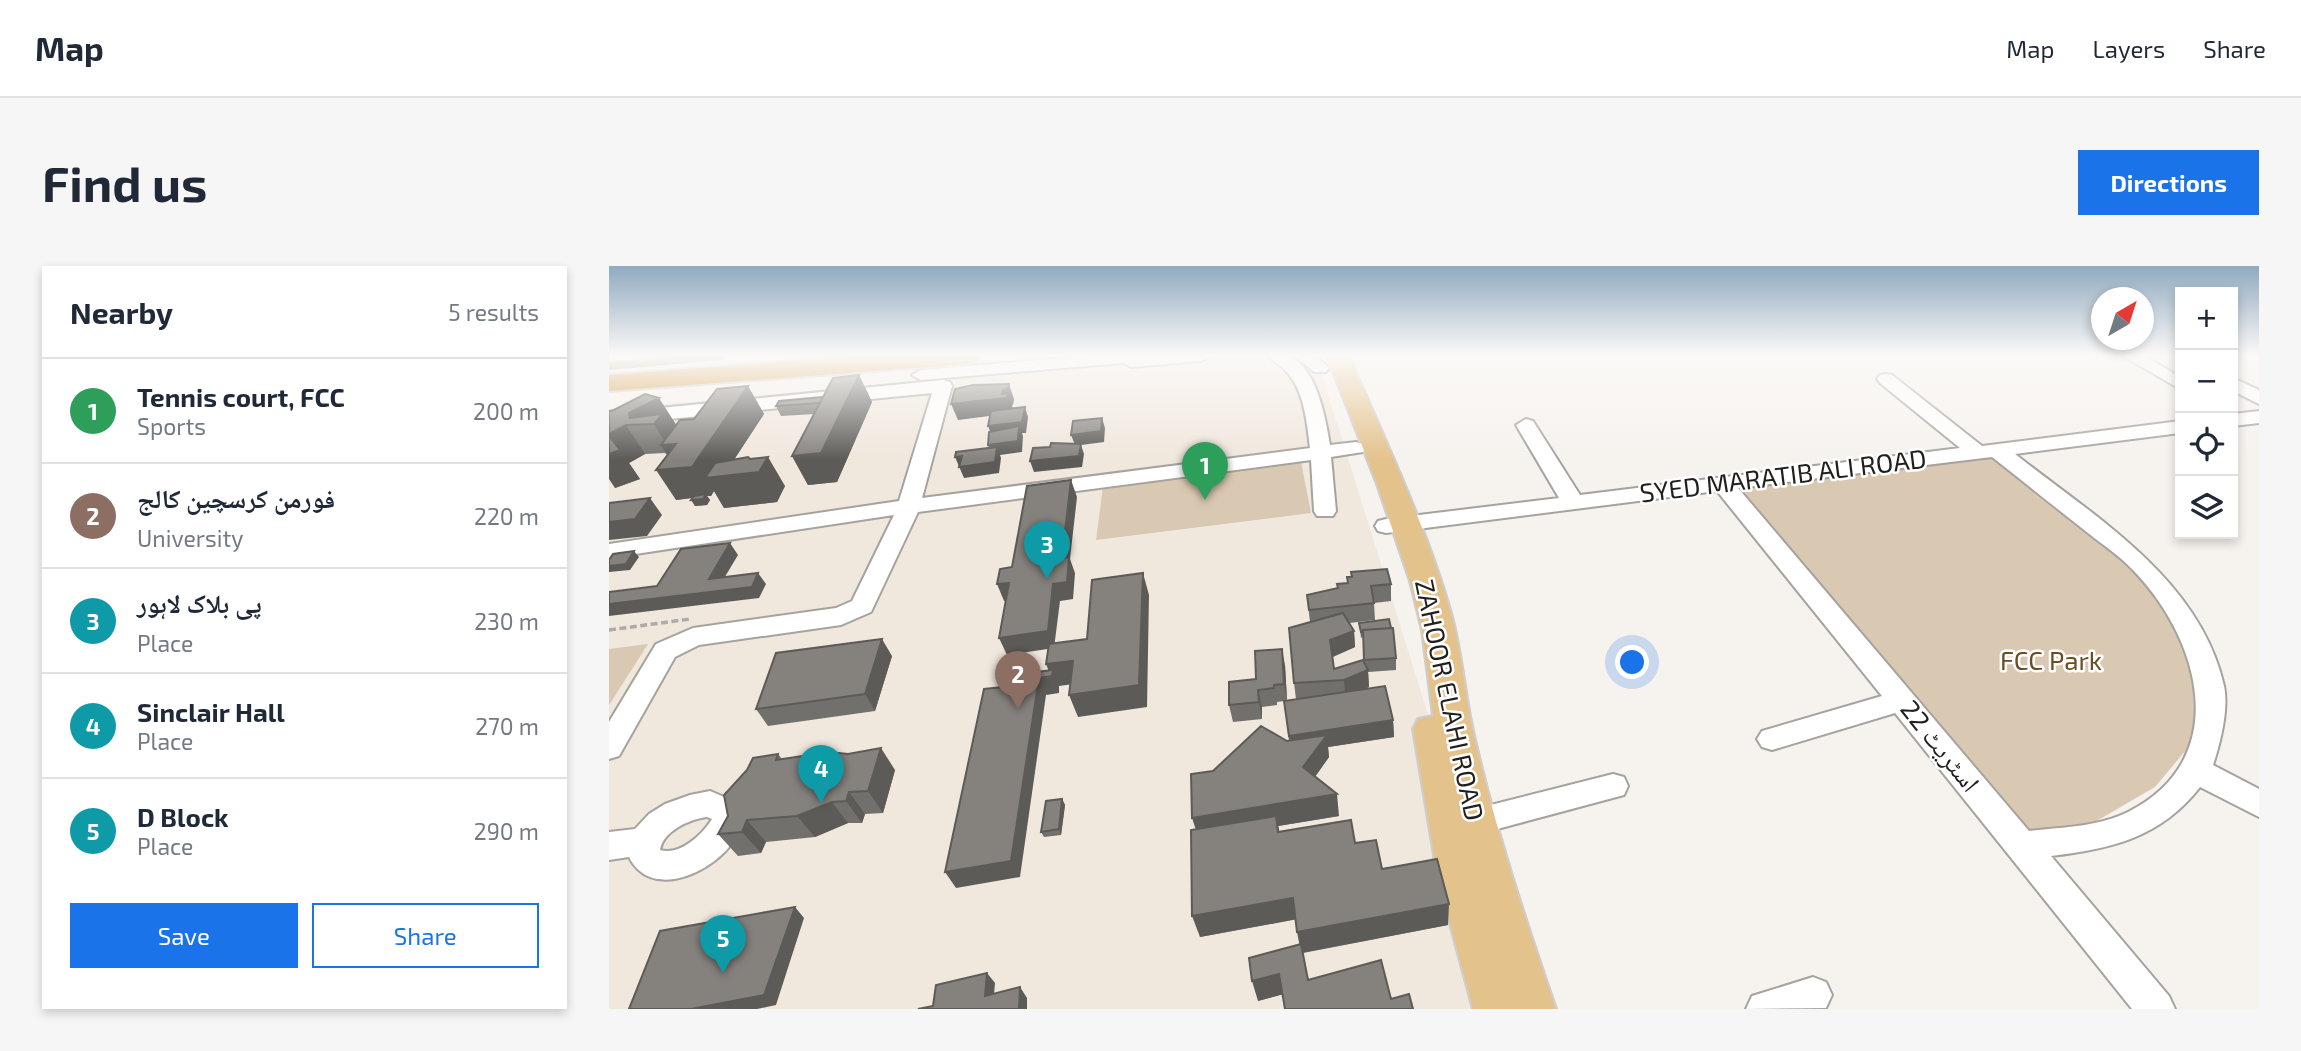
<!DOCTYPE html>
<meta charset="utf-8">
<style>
:root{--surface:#fff;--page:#f6f6f7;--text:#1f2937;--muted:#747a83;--line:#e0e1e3;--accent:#1a73e8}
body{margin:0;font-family:"Exo 2","Noto Naskh Arabic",sans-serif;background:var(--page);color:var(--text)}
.controls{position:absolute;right:21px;top:21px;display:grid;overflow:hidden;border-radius:0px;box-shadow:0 4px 10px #0003}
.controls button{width:63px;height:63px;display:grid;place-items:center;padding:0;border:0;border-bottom:2px solid var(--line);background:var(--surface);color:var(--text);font:35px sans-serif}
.compass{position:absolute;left:1482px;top:21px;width:63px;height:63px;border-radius:50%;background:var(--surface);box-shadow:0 4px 10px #0003;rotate:39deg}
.you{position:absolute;left:1024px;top:397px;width:24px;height:24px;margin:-18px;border:5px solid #fff;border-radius:50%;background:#1a73e8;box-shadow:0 0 0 10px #1a73e833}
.badge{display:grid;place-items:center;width:46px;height:46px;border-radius:50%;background:var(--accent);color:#fff;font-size:23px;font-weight:700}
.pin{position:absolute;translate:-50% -58px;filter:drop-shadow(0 2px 4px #0008)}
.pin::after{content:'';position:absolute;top:37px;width:24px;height:21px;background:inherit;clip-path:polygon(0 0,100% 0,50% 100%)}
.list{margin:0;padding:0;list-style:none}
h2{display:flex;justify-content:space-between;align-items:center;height:91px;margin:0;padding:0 28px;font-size:30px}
h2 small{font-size:23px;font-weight:400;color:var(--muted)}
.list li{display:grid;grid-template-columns:46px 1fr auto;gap:21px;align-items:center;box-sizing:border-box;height:105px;padding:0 28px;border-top:2px solid var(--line)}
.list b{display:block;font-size:26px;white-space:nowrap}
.list p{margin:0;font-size:23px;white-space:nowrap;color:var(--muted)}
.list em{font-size:23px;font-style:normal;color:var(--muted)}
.actions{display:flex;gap:14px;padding:21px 28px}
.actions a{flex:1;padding:16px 0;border:2px solid var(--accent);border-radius:0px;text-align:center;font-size:24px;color:var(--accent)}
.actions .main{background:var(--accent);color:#fff}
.icon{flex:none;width:38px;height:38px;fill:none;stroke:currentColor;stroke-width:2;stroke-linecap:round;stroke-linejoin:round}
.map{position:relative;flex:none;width:1650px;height:743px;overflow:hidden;border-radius:0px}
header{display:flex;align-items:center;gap:42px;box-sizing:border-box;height:98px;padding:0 35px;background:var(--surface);border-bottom:2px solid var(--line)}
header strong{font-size:33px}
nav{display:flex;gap:38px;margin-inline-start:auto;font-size:24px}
.intro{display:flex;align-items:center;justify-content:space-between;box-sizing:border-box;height:168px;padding:0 42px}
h1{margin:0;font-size:49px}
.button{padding:18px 32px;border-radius:0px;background:var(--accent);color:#fff;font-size:24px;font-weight:700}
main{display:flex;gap:42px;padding:0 42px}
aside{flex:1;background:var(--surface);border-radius:0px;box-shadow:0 4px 10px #0003}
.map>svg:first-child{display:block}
.built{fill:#f0e7dd}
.green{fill:#dac9b2}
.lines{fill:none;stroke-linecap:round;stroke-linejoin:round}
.canal{fill:#ad9a82;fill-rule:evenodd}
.minor-casing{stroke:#a6a39e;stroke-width:4}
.major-casing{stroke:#cecece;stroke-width:4}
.highway-casing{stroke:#cecece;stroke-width:4}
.path{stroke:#aeaba8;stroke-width:3.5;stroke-dasharray:7 3.5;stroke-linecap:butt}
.minor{fill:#fff;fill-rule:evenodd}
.major{fill:#e4c28c;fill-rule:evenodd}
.highway{fill:#d29940;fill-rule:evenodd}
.wall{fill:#72706c}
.shaded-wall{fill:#5d5b58}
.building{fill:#85827e;stroke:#5d5b58;stroke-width:2}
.labels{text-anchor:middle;stroke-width:5;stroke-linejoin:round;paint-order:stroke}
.street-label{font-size:26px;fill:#211f1e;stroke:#fff}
.park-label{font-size:26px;fill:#6a4d22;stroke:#fff}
</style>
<header>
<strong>Map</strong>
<nav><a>Map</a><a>Layers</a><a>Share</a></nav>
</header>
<div class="intro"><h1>Find us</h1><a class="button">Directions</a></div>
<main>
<aside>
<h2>Nearby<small>5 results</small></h2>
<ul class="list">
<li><span class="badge" style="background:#2e9e5b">1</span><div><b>Tennis court, FCC</b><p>Sports</p></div><em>200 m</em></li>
<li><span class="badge" style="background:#8d6e63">2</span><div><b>فورمن کرسچین کالج</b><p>University</p></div><em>220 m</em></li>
<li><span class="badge" style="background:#0f9aa8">3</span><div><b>پی بلاک لاہور</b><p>Place</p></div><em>230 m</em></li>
<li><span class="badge" style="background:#0f9aa8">4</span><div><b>Sinclair Hall</b><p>Place</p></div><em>270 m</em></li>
<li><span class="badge" style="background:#0f9aa8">5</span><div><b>D Block</b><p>Place</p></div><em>290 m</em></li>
</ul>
<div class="actions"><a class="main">Save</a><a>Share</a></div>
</aside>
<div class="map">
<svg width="1650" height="743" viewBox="0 0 1650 743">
<rect width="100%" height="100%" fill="#f6f2ee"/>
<path class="built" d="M580 90H707L911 743H0V143Z"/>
<path class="green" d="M1387 188 1502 277 1573 360 1594 437 1583 477 1546 521 1479 560 1419 568 1128 221Z
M692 196 702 247 487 274 494 221Z
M39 378 0 439V383Z"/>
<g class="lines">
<path class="canal" d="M70 90H119L113 94 0 104V96Z"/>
<g class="minor-casing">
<path id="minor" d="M477 90H601L592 95 522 101 514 97 312 114 303 109 312 104Z
M659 90C666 90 675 88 681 91 708 102 717 154 721 179L747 176 754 178 757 182 754 186 722 191 727 245 724 250H708L705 245 702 194 309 246 262 346 232 359 90 379 66 391 10 490 0 493V456L47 378 84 362 227 342 243 335 285 249 0 292V278L290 235 323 127 0 159V147L334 114 341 116 343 120 313 232 701 182C698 157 695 122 676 104 671 98 664 96 659 90Z
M687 90H707L720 102 717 106H705Z
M1514 90H1535L1571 111V123Z
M1277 108 1283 109 1373 180 1571 155V167L1406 188C1486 251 1591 313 1615 420 1620 443 1611 478 1604 499L1650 523V551L1591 521C1552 571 1503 583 1442 590L1560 730 1566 743H1523L1286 447 1163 484 1153 481 1148 473 1153 465 1273 430 1108 225 777 267 769 265 766 260 769 255 777 253 950 232 907 159 917 153 924 155 971 229 1351 182 1271 117 1268 113 1271 109ZM1383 191C1415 216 1447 242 1479 267 1494 279 1511 290 1524 304 1592 374 1624 493 1519 546 1489 561 1453 561 1420 565L1129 222Z
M1624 112 1650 124V138L1624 125Z
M1650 145V157L1624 160V148Z
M1004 508 1015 511 1019 520 1015 529 866 569 855 565 850 556 855 547 866 543Z
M101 525 127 536 135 552C131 562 127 572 120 581 97 609 41 633 20 591L0 594V566L26 563 40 548 56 538 81 529ZM98 551 103 553C93 569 71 590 51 584 54 565 81 553 98 551Z
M1204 711 1217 716 1223 729 1217 742 1137 743 1143 730Z"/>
</g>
<g class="major-casing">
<path id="major" d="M718 90H740C776 175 817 259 842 347 854 390 856 435 867 478 888 568 917 656 947 743H864L829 613 804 463 809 453 824 450 813 364 801 315 768 218Z"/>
</g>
<g class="highway-casing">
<path id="highway" d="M250 90H371L367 95 358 98 0 125V109Z"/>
</g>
<path class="path" d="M0 364 81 353"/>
<use href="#minor" class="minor"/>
<use href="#major" class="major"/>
<use href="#highway" class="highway"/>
</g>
<path class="wall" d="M250 109 263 136 228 216 199 219 183 190 205 148 172 150 167 140 214 131Z
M139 120 155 148 125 194 176 220 168 236 115 242 105 225 102 230H98L101 234 98 239 86 240 84 232 67 234 58 189 56 187 36 188 20 197 31 213 6 222 0 145 67 159 85 153Z
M782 318V335L765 337 766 354 740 357 745 365 746 381 724 391 725 403 756 397 754 371 752 372 750 357 787 392V404L759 406 760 421 756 423 784 454 785 471 719 481 720 491 706 511 730 550 669 560 670 566 746 577 773 603 839 659 694 687 699 714 782 733 804 743 674 728 649 735 691 678 687 653 591 671 587 563 604 505 680 475 675 435 668 436V439L653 441V453L624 456 620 439 647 413 676 399 678 434 687 433 685 417 701 356 698 329Z
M283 390 266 445 159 460 147 443Z
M169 488 173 493 286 504 274 547 256 548 253 557H239L206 571 157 576 152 587 129 590 109 568Z
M453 533 456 539 452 569 435 571 432 566Z"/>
<path class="shaded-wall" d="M250 109 263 136 228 216 199 219 183 190Z
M400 118 405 133 404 139H403L404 143V147L349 154 342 138 394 124Z
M139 120 155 148 114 210 159 191 176 220 168 236 115 242 105 225 102 230H98L101 234 98 239 86 240 82 234 96 230 67 234 47 204 67 202 52 179H58L45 158 10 154 20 147 50 132 68 160 63 163 72 177Z
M416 141 419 151 417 167H413L414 170 413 186 391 189 392 192 390 207 355 212 346 191 383 190 379 179 383 171 379 160Z
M493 152 496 162 495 176 472 179 475 188 473 201 425 206 421 195 466 179 462 169Z
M17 159 36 188 20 197 31 213 6 222 0 213V168Z
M462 214 468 231 461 293 466 307 464 333 451 335 445 382 398 389 390 372 444 318 453 292Z
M41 232 53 249 38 270 0 274V256Z
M121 277 129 289 108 324 100 313Z
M25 285 30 291 21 304 0 306V300Z
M149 307 157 318 150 332 0 350V338Z
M534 307 540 329 538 441 469 451 460 429Z
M400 317 407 333 395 335 388 318Z
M745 365 746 381 723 391 721 374Z
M273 373 283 390 266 445 256 428Z
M673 383 676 399 678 435 675 418Z
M464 395 472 417 450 420V427L437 429 411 611 347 622 336 606 430 412 442 411 437 398Z
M759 404 760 421 736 431 735 414Z
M649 424 653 441V453L650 436Z
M784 454 785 471 719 481 720 491 697 523 683 487 680 470Z
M272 482 286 504 274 547 259 525Z
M240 526 256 548 253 557 237 535Z
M728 528 730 550 669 560 672 572 590 573 583 552Z
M453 533 456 539 452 569 450 563Z
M223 536 239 557 206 571 188 550Z
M138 554 157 576 152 587 133 566Z
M684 632 689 653 591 671 583 650Z
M840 638 839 659 692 687 688 666Z
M186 641 195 652 167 739 148 743H82Z
M378 707 386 717 384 740 376 730Z
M670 708 675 728 649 735 643 715Z
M411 721 418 732V743H410Z"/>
<path class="building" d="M250 109 212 187 183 190 224 112Z
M400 118 399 123 394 124 393 128 399 127 398 132 342 138 346 123 364 119Z
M139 120 83 201 47 204 67 178 52 179 71 154 85 153 108 123Z
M36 128 50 132 20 147 21 152 53 148 45 158 17 159 0 168V145L5 144Z
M214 131 211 137 167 140 170 135Z
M416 141 413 156 379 160 382 145Z
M493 152 492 165 462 169 464 155Z
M410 160 409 175 379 179 380 166Z
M0 170 11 184 0 188Z
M442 177 472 178 470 190 421 195 424 182 441 181Z
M388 181 386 196 350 201 353 190 346 191 347 186Z
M139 191 141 193 159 191 150 206 96 212 106 197Z
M462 214 453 292 460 291 458 316 444 318 439 365 390 372 400 317 388 318 391 303 403 301 418 220Z
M97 228 94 233 82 234 85 230Z
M41 232 26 253 0 256V237Z
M121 277 100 313 149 307 143 321 0 338V326L48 320 72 283Z
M25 285 17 298 0 300V294L4 288Z
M778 303 782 318 762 320 765 337 700 344 698 329 729 322 728 318 739 317 738 311H743L742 306Z
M534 307 530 419 460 429 464 395 437 398 440 378 478 373 483 314Z
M734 347 745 365 721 374 725 403 754 394 759 404 735 414 685 417 680 362Z
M780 353 782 362 754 364V366H752L750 357Z
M784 362 787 392 755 394 754 364Z
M273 373 256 428 147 443 167 387Z
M673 383 675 418 665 419V422L649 424 650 436 620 439V416L647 413 646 385Z
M444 404 443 410 430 412 402 595 336 606 375 423 394 421 396 410Z
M776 420 784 454 680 470 675 435Z
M652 460 678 475 718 469 694 501 728 528 583 552 582 508 604 505Z
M272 482 259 525 240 526 237 535 223 536 188 550 138 554 133 566 109 568 119 550 115 529 138 504 144 492 169 488 167 494 220 486 239 488Z
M453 533 450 563 432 566 437 535Z
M667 550 669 566 742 554 746 577 767 574 773 603 828 593 840 638 688 666 684 632 583 650 582 564Z
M186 641 155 729 82 743H20L51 665Z
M692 678 699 714 772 694 782 733 800 728 804 743H676L670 708 643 715 640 692Z
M378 707 376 730 411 721 410 743H309L324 740 327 719Z"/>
<linearGradient id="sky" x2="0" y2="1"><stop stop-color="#90aabf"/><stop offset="0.46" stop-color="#fbf9f7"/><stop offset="1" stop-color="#fbf9f7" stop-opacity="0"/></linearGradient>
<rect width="1650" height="194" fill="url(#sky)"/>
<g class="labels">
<g class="street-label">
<text transform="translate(1174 210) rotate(-7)" y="9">SYED MARATIB ALI ROAD</text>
<text transform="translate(840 434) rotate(78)" y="9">ZAHOOR ELAHI ROAD</text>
<text transform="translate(1331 480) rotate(51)" y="9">اسٹریٹ 22</text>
</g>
<g class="park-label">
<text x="1442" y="404">FCC Park</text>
</g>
</g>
</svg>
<div class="controls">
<button>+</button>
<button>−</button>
<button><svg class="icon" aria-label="locate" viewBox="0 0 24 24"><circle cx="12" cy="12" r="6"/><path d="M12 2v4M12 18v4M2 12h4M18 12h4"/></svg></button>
<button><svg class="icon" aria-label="layers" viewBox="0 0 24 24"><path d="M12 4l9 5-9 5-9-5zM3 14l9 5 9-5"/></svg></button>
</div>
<svg class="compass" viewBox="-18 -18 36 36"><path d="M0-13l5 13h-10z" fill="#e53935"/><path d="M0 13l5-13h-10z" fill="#747a83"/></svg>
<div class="you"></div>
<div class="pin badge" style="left:596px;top:234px;background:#2e9e5b">1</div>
<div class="pin badge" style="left:409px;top:443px;background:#8d6e63">2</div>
<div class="pin badge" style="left:438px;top:313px;background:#0f9aa8">3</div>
<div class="pin badge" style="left:212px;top:537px;background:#0f9aa8">4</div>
<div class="pin badge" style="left:114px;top:707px;background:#0f9aa8">5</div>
</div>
</main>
